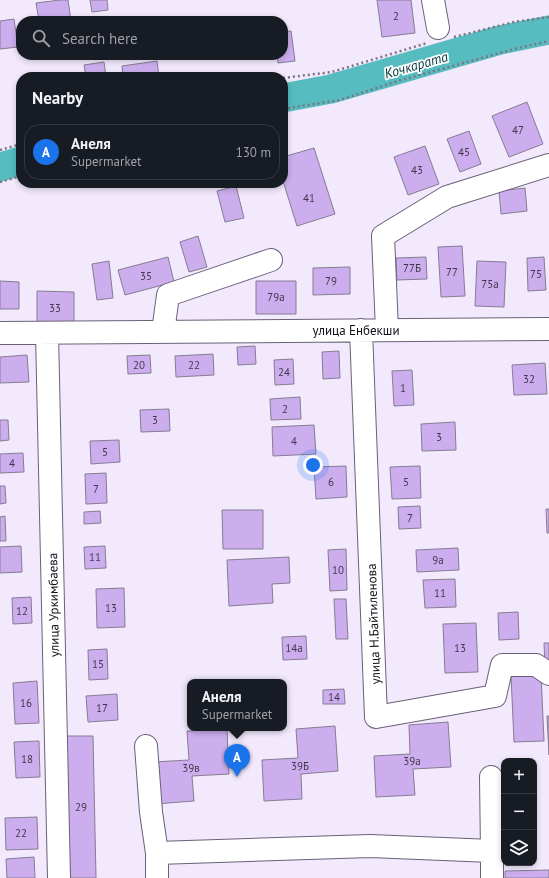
<!DOCTYPE html>
<meta charset="utf-8">
<style>
:root{--surface:#171b24;--page:#242831;--text:#f1f3f6;--muted:#9ea1a6;--line:#363941;--accent:#1a73e8}
body{margin:0;font-family:"PT Sans",sans-serif;background:var(--page);color:var(--text)}
.controls{position:absolute;right:12px;bottom:12px;display:grid;overflow:hidden;border-radius:8px;box-shadow:0 2px 6px #0003}
.controls button{width:36px;height:36px;display:grid;place-items:center;padding:0;border:0;border-bottom:1px solid var(--line);background:var(--surface);color:var(--text);font:20px sans-serif}
.you{position:absolute;left:313px;top:465px;width:14px;height:14px;margin:-10px;border:3px solid #fff;border-radius:50%;background:#1a73e8;box-shadow:0 0 0 6px #1a73e833}
.badge{display:grid;place-items:center;width:26px;height:26px;border-radius:50%;background:var(--accent);color:#fff;font-size:13px;font-weight:700}
.pin{position:absolute;translate:-50% -33px;filter:drop-shadow(0 1px 2px #0008)}
.pin::after{content:'';position:absolute;top:21px;width:14px;height:12px;background:inherit;clip-path:polygon(0 0,100% 0,50% 100%)}
.popup{position:absolute;left:187px;top:679px;width:100px;height:52px;box-sizing:border-box;display:grid;place-content:center;border-radius:8px;background:var(--surface);filter:drop-shadow(0 1px 3px #0005);font-size:13px;white-space:nowrap;color:var(--muted)}
.popup b{font-size:15px;color:var(--text)}
.popup::after{content:'';position:absolute;left:50%;top:100%;margin-left:-8px;border:8px solid transparent;border-top-color:var(--surface)}
.list{margin:0;padding:0;list-style:none}
h2{display:flex;justify-content:space-between;align-items:center;height:52px;margin:0;padding:0 16px;font-size:17px}
h2 small{font-size:13px;font-weight:400;color:var(--muted)}
.list li{display:grid;grid-template-columns:26px 1fr auto;gap:12px;align-items:center;box-sizing:border-box;height:56px;margin:0 8px 8px;padding:0 8px;border:1px solid var(--line);border-radius:16px}
.list b{display:block;font-size:15px;white-space:nowrap}
.list p{margin:0;font-size:13px;white-space:nowrap;color:var(--muted)}
.list em{font-size:13px;font-style:normal;color:var(--muted)}
.icon{flex:none;width:22px;height:22px;fill:none;stroke:currentColor;stroke-width:2;stroke-linecap:round;stroke-linejoin:round}
.map{position:relative;flex:none;width:549px;height:878px;overflow:hidden}
.search{position:absolute;background:var(--surface);box-shadow:0 2px 6px #0003;left:16px;top:16px;width:272px;height:44px;display:flex;align-items:center;gap:10px;box-sizing:border-box;padding:0 14px;border-radius:16px;color:var(--muted);font-size:15px}
.panel{position:absolute;background:var(--surface);box-shadow:0 2px 6px #0003;left:16px;top:72px;width:272px;height:116px;border-radius:16px}
.map>svg:first-child{display:block}
.lines{fill:none;stroke-linecap:round;stroke-linejoin:round}
.river{stroke:#56bcc0;stroke-width:29}
.building{fill:#ccaeee;stroke:#867c92}
.minor-casing{stroke:#6a6176;stroke-width:24}
.path{stroke:#7b7582;stroke-width:2.5;stroke-dasharray:2 3;stroke-linecap:butt}
.minor{stroke:#fff;stroke-width:22}
.labels{text-anchor:middle;stroke-width:3.5;stroke-linejoin:round;paint-order:stroke}
.number-label{font-size:11px;fill:#41374d}
.street-label{font-size:13px;fill:#130f17;stroke:#fff}
.water-label{font-size:14px;font-style:italic;fill:#0b3c3e;stroke:#fff}
</style>
<div class="map">
<svg width="549" height="878" viewBox="0 0 549 878">
<rect width="100%" height="100%" fill="#f2e9fd"/>
<g class="lines">
<path class="river" d="M283 98 331 89 500 40 549 30
M0 167 21 161"/>
</g>
<path class="building" d="M60 0H68L71 21H39L36 3Z
M90 0H107L108 10 92 12Z
M377 0H411L415 33 382 37Z
M14 19 18 47 0 49V21Z
M291 31 295 61 278 63 277 55H283V32Z
M157 61 159 77H123L122 66Z
M104 62 106 77H86L84 65Z
M527 102 543 144 509 157 492 116Z
M469 131 481 164 460 172 447 139Z
M425 146 439 184 408 195 394 157Z
M314 148 335 214 297 226 283 181V157Z
M236 186 244 218 225 222 217 191Z
M525 188 527 211 501 214 499 191Z
M198 236 207 267 189 272 180 242Z
M462 246 465 296 441 297 438 247Z
M168 257 174 282 125 295 118 270Z
M426 257 427 279 397 280 396 258Z
M544 257 546 290 528 291 527 258Z
M109 261 113 298 97 300 92 264Z
M477 261 506 262 504 307 475 306Z
M350 267V294L313 295V268Z
M0 281 19 282V309H0Z
M256 281H296V314H256Z
M37 291 74 292V324H37Z
M255 346 256 364 238 365 237 347Z
M339 351 340 378 323 379 322 352Z
M213 354 214 375 176 377 175 356Z
M27 355 29 382 0 383V357Z
M150 355 151 373 128 374 127 356Z
M293 359 294 384 275 385 274 360Z
M545 363 547 394 514 395 512 365Z
M412 370 414 405 394 406 392 371Z
M300 397 301 419 271 420 270 399Z
M169 409 170 431 141 432 140 410Z
M0 420H8L9 440 0 441Z
M455 422 456 450 422 451 421 424Z
M314 425 316 454 273 456 272 427Z
M119 440 120 462 91 464 90 441Z
M23 453 24 472 0 473V454Z
M346 466 347 497 316 499 314 467Z
M420 466 421 498 392 499 390 467Z
M106 473 107 503 86 504 85 474Z
M0 486H5L6 503 0 504Z
M420 506 421 528 399 529 398 507Z
M546 509H549V533H547Z
M222 510H263V549H223Z
M100 511 101 523 84 524V512Z
M5 516 6 541H0V517Z
M21 546 22 572 0 573V547Z
M105 546 106 568 85 569 84 547Z
M458 548 459 570 417 572 416 550Z
M346 549 347 590 330 591 328 550Z
M289 557 290 583 272 584 273 603 229 606 227 560Z
M455 579 456 607 425 608 423 580Z
M124 588 125 627 97 628 96 589Z
M31 597 32 623 13 624 12 598Z
M334 599H346L348 639H336Z
M518 612 519 639 499 640 498 613Z
M476 623 478 672 445 673 443 624Z
M306 636 307 659 283 660 282 637Z
M544 643H549V668H545Z
M107 649 108 679 89 680 88 650Z
M541 673 544 741 514 742 511 675Z
M37 681 39 723 15 724 13 683Z
M344 689 345 704H323V690Z
M117 694 118 720 88 722 86 696Z
M547 716H549V755Z
M448 722 451 767 413 769 415 795 376 797 374 756 410 754 409 725Z
M335 726 338 771 301 774 302 799 264 801 262 760 298 758 296 729Z
M227 729 229 774 192 776 194 801 155 804 153 762 189 760 187 731Z
M66 736H93L96 878H70Z
M39 741 40 777 16 778 14 742Z
M37 817 38 849 6 850 5 818Z
M34 857 35 878H7L6 859Z
M549 870V878H505V871Z"/>
<g class="lines">
<g class="minor-casing">
<path id="minor" d="M433 0 438 28
M361 330 376 717 495 696 502 665H536L549 674
M387 330 383 236 447 197 549 165
M163 332 168 295 271 260
M0 333 549 329
M47 333 59 878
M146 746 151 812 157 853
M491 777 492 851
M157 878V853L370 846 492 851V878"/>
</g>
<path class="path" d="M454 37 514 22 549 17
M283 78 332 72 427 43
M283 109 340 100 398 81 518 48 549 41
M0 150 21 144
M0 182 21 176"/>
<use href="#minor" class="minor"/>
</g>
<g class="labels">
<g class="number-label">
<text x="396" y="20">2</text>
<text x="518" y="134">47</text>
<text x="464" y="156">45</text>
<text x="417" y="174">43</text>
<text x="309" y="202">41</text>
<text x="412" y="272">77Б</text>
<text x="452" y="276">77</text>
<text x="536" y="278">75</text>
<text x="146" y="280">35</text>
<text x="331" y="285">79</text>
<text x="490" y="288">75а</text>
<text x="276" y="301">79а</text>
<text x="55" y="312">33</text>
<text x="139" y="369">20</text>
<text x="194" y="369">22</text>
<text x="284" y="376">24</text>
<text x="529" y="383">32</text>
<text x="403" y="392">1</text>
<text x="285" y="413">2</text>
<text x="155" y="424">3</text>
<text x="439" y="441">3</text>
<text x="294" y="445">4</text>
<text x="105" y="456">5</text>
<text x="12" y="467">4</text>
<text x="331" y="486">6</text>
<text x="406" y="486">5</text>
<text x="96" y="493">7</text>
<text x="410" y="522">7</text>
<text x="95" y="561">11</text>
<text x="438" y="564">9а</text>
<text x="338" y="574">10</text>
<text x="440" y="597">11</text>
<text x="111" y="612">13</text>
<text x="22" y="615">12</text>
<text x="294" y="652">14а</text>
<text x="460" y="652">13</text>
<text x="98" y="668">15</text>
<text x="334" y="701">14</text>
<text x="26" y="707">16</text>
<text x="102" y="712">17</text>
<text x="27" y="763">18</text>
<text x="412" y="765">39а</text>
<text x="300" y="770">39Б</text>
<text x="191" y="772">39в</text>
<text x="81" y="811">29</text>
<text x="21" y="837">22</text>
</g>
<g class="street-label">
<text x="356" y="335">улица Енбекши</text>
<text transform="translate(53 605) rotate(-91)" y="5">улица Уркимбаева</text>
<text transform="translate(373 624) rotate(-92)" y="5">улица Н.Байтиленова</text>
</g>
<g class="water-label">
<text transform="translate(416 65) rotate(-16)" y="5">Кочкарата</text>
</g>
</g>
</svg>
<div class="controls">
<button>+</button>
<button>−</button>
<button><svg class="icon" aria-label="layers" viewBox="0 0 24 24"><path d="M12 4l9 5-9 5-9-5zM3 14l9 5 9-5"/></svg></button>
</div>
<div class="you"></div>
<div class="pin badge" style="left:237px;top:777px">A</div>
<div class="popup"><b>Анеля</b>Supermarket</div>
<div class="search"><svg class="icon" aria-label="search" viewBox="0 0 24 24"><circle cx="10" cy="10" r="6"/><path d="M15 15l6 6"/></svg>Search here</div>
<section class="panel">
<h2>Nearby<small></small></h2>
<ul class="list">
<li><span class="badge">A</span><div><b>Анеля</b><p>Supermarket</p></div><em>130 m</em></li>
</ul>
</section>
</div>
